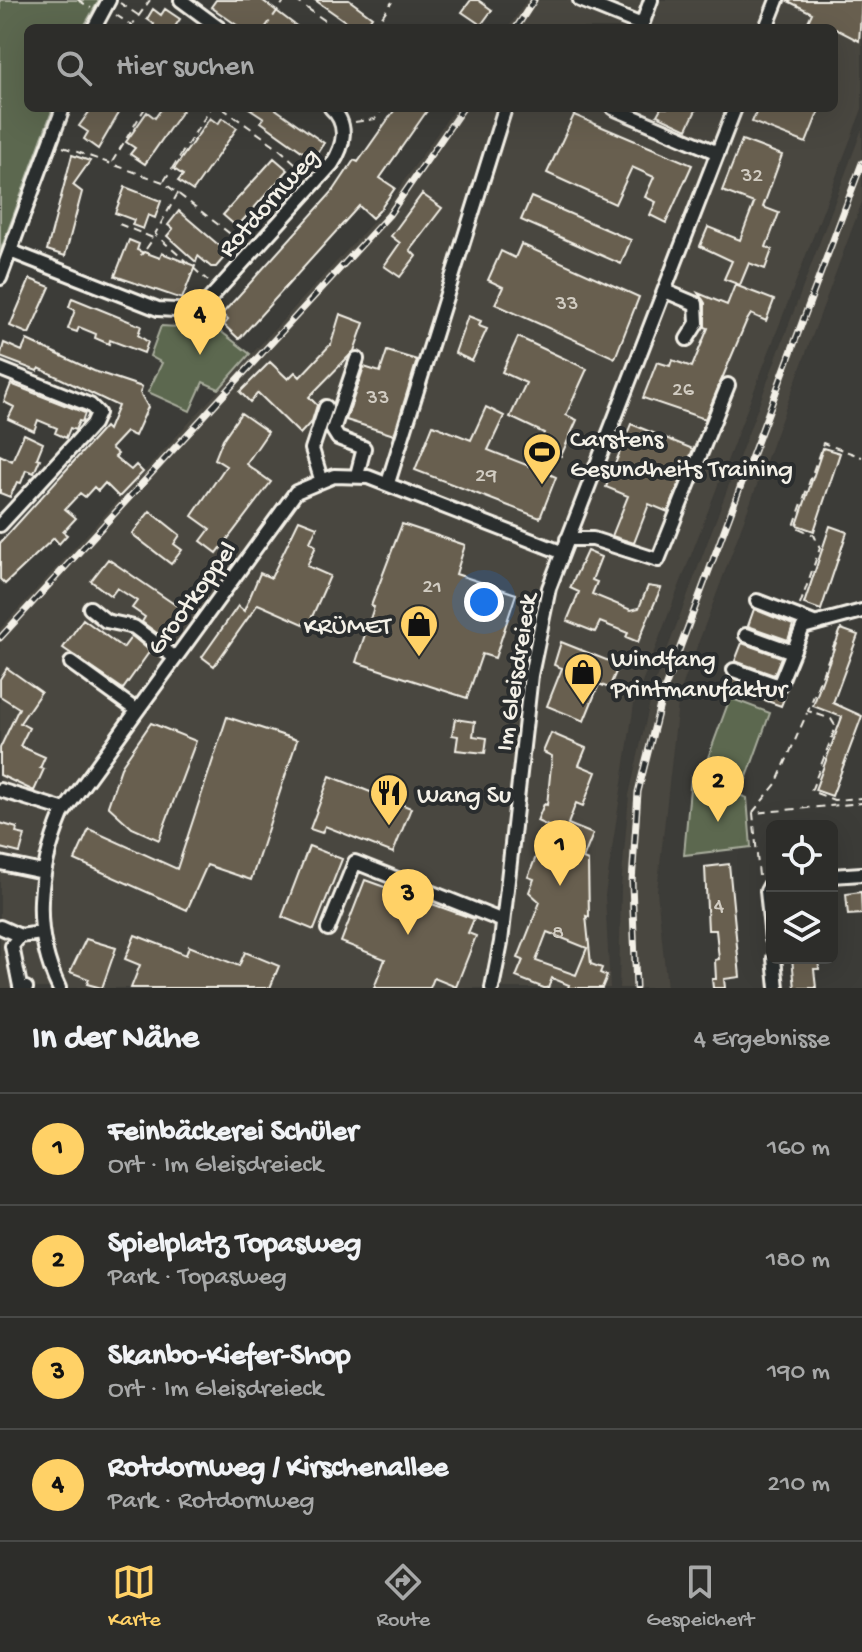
<!DOCTYPE html>
<html lang="de">
<meta charset="utf-8">
<style>
:root{--surface:#2d2d2a;--page:#353532;--text:#f1f3f6;--muted:#a7a8a8;--line:#484947;--accent:#ffd166}
body{margin:0;font-family:"Gochi Hand",sans-serif;background:var(--page);color:var(--text)}
.controls{position:absolute;right:24px;bottom:24px;display:grid;overflow:hidden;border-radius:12px;box-shadow:0 8px 32px #0002}
.controls button{width:72px;height:72px;display:grid;place-items:center;padding:0;border:0;border-bottom:2px solid var(--line);background:var(--surface);color:var(--text);font:40px sans-serif}
.you{position:absolute;left:484px;top:602px;width:28px;height:28px;margin:-20px;border:6px solid #fff;border-radius:50%;background:#1a73e8;box-shadow:0 0 0 12px #1a73e833}
.badge{display:grid;place-items:center;width:52px;height:52px;border-radius:50%;background:var(--accent);color:#111;font-size:26px;font-weight:700}
.pin{position:absolute;translate:-50% -66px;filter:drop-shadow(0 2px 4px #0008)}
.pin::after{content:'';position:absolute;top:42px;width:28px;height:24px;background:inherit;clip-path:polygon(0 0,100% 0,50% 100%)}
.list{margin:0;padding:0;list-style:none}
h2{display:flex;justify-content:space-between;align-items:center;height:104px;margin:0;padding:0 32px;font-size:34px}
h2 small{font-size:26px;font-weight:400;color:var(--muted)}
.list li{display:grid;grid-template-columns:52px 1fr auto;gap:24px;align-items:center;box-sizing:border-box;height:112px;padding:0 32px;border-top:2px solid var(--line)}
.list b{display:block;font-size:30px;white-space:nowrap}
.list p{margin:0;font-size:26px;white-space:nowrap;color:var(--muted)}
.list em{font-size:26px;font-style:normal;color:var(--muted)}
.icon{flex:none;width:44px;height:44px;fill:none;stroke:currentColor;stroke-width:2;stroke-linecap:round;stroke-linejoin:round}
.map{position:relative;flex:none;width:862px;height:988px;overflow:hidden}
.search{position:absolute;background:var(--surface);box-shadow:0 8px 32px #0002;left:24px;right:24px;top:24px;height:88px;display:flex;align-items:center;gap:20px;box-sizing:border-box;padding:0 28px;border-radius:12px;color:var(--muted);font-size:30px}
.sheet{height:552px;background:var(--surface)}
nav{display:flex;justify-content:space-around;align-items:center;box-sizing:border-box;height:112px;border-top:2px solid var(--line);background:var(--surface);font-size:22px;color:var(--muted)}
nav a{display:grid;justify-items:center;gap:4px}
nav .on{color:var(--accent)}
.map>svg:first-child{display:block}
.built{fill:#49463f}
.green{fill:#5b674f;stroke:#a8ac9c;stroke-width:2}
.building{fill:#675f4f;stroke:#f4f1e8;stroke-width:2;fill-rule:evenodd}
.lines{fill:none;stroke-linecap:round;stroke-linejoin:round}
.minor-casing{stroke:#f4f1e8;stroke-width:18}
.path{stroke:#f4f1e8;stroke-width:2;stroke-dasharray:8 6;stroke-linecap:butt}
.minor{stroke:#2a2d2e;stroke-width:12}
.rail-casing{stroke:#f4f1e8;stroke-width:7}
.rail{stroke:#2a2d2e;stroke-width:4;stroke-dasharray:12;stroke-linecap:butt}
.labels{text-anchor:middle;stroke-width:8;stroke-linejoin:round;paint-order:stroke}
.number-label{font-size:22px;fill:#d1ccc2}
.street-label{font-size:26px;fill:#f4f1e8;stroke:#2a2d2e}
.poi-label{font-size:26px;fill:#f4f1e8;stroke:#2a2d2e;text-anchor:start}
</style>
<div class="map">
<svg width="862" height="988" viewBox="0 0 862 988">
<rect width="100%" height="100%" fill="#3c3c38"/>
<filter id="ink" filterUnits="userSpaceOnUse"><feTurbulence type="fractalNoise" baseFrequency=".0125" numOctaves="2"/><feDisplacementMap in="SourceGraphic" scale="16" xChannelSelector="R" yChannelSelector="G"/><feConvolveMatrix kernelMatrix="1 2 1 2 8 2 1 2 1" color-interpolation-filters="sRGB"/></filter>
<g filter="url(#ink)">
<path class="built" d="M527 0H862V109L634 704 605 895 610 988H0V629L383 211 455 108H834V28H508Z
M862 129V202L679 695 657 891 667 988H619L621 887 629 795 654 685Z"/>
<path class="green" d="M0 0H99L83 28H28V108H53L0 252Z
M206 320 250 354 219 389 203 382 190 411 148 392 162 363 150 356 161 326 179 327Z
M730 698 770 713 743 788 702 774Z
M691 777 747 798 751 847 684 855Z"/>
<path class="building" d="M216 0H262L299 28H241L211 7Z
M315 0H349L372 17 364 28H355Z
M471 0H478L492 10 481 25 462 12Z
M786 0H862L859 41 834 28H805L812 13Z
M153 9 161 15 165 9 180 19 174 28H152L154 24 147 19Z
M92 108H122L98 149 84 139 88 132 79 126Z
M162 108H184L145 164 130 154 135 148 126 142 147 112 155 118Z
M249 108H274L324 143 313 159 261 122 264 118Z
M396 108H429L380 178 395 188 379 211 372 218 359 206 239 339 224 325 228 320 222 314 334 190 354 160 358 162Z
M661 108H697L687 129 657 115Z
M758 108H820L806 143 752 122Z
M574 115 692 165 666 223 650 215 656 202 645 197 654 177 632 167 615 204 547 173Z
M210 118 218 124 222 118 237 128 193 191 178 181 183 175 174 169Z
M742 140 782 155 763 207 779 213 766 247 772 250 765 269 749 263 740 285 724 279 732 261 700 246 708 227 740 240 754 203 722 191Z
M72 155 90 161 73 185 82 192 65 256 47 250Z
M274 158 288 170 237 227 223 215Z
M125 187 161 201 155 218 148 215 143 229 132 225 134 220 115 213Z
M422 194 442 208 410 250 416 256 400 277 384 266 400 243 391 236Z
M531 197 631 240 621 264 521 220Z
M179 211 228 253 216 267H211L198 256 196 262 167 236 173 229 168 225Z
M129 240 139 244 137 250 142 252 141 255 144 252 160 258 162 253 195 266 182 299 115 276Z
M521 244 639 297 615 358 495 304 503 287 488 280 501 251 515 258Z
M30 279 50 287 29 334 10 326Z
M735 285 774 300 766 321 751 314 746 322 705 419 643 398 657 362 670 366 672 360 692 367 708 328 705 327V303L698 293 727 305Z
M72 298 141 326 138 335 148 342 144 353 110 340 109 344 95 338 96 334 79 327 77 332 68 329 75 310 69 307Z
M340 314 364 323 354 351 309 397 317 405 312 421 300 434 258 393 250 402 240 392 270 362 288 379 295 372 300 377 331 344Z
M468 316 481 321 479 326 487 329 472 361 455 353Z
M518 337 587 369 566 415 577 420 561 456 549 450 540 470 556 477 540 518 415 470 433 425 471 440 486 407 504 416 488 450 529 466 544 433 510 417 526 383 502 372Z
M27 340 94 371 142 387 140 393 148 407 135 436 126 432 111 448 118 454 115 457 131 470 136 465 143 472 119 497 105 483 98 491 94 487 85 497 80 493 65 509 76 518 63 532 67 535 59 544 54 538 5 584 0 579V543L105 427 108 430 118 406 39 368 37 371 0 357 4 343 22 351Z
M387 351 417 360 394 435 346 420 364 367 380 372Z
M11 384 85 413 82 422 79 421 75 430 70 428 66 438 55 433 57 428 38 420 34 431 8 419 14 407 4 402Z
M241 413 268 432 246 464 271 482 217 553 201 541 210 529 192 516 226 466 215 459 223 439Z
M631 424 693 449 668 512 649 504 634 543 612 536 628 496 606 487Z
M24 434 43 443 37 458 40 459 34 473 26 470 21 483 17 482 10 497 0 493V455L12 461Z
M823 448 840 453 814 531 797 525Z
M150 511 180 535 174 544 182 550 171 564 132 534Z
M299 520 317 527 310 542 316 546 307 566 330 576 308 626 258 604 214 666 202 657 238 606 244 611 260 573 271 578Z
M402 524 465 545 456 574 516 594 495 658 482 654 467 698 356 662 374 607 371 606Z
M830 526 847 532 821 610 804 604Z
M587 551 601 557 592 580 597 582 592 594 631 610 639 608 648 586 661 588 638 642 626 637 628 633 600 622 595 632 567 621 579 592 570 588Z
M108 559 180 608 161 636 142 622 145 617 132 608 137 601 117 588 111 596 91 581Z
M754 609 793 625 788 640 748 626Z
M83 619 123 648 132 636 150 651 123 689 63 648Z
M841 629 858 635 833 703 862 716 832 796 815 790 842 717 813 706Z
M561 642 619 665 609 688 599 684 584 721 547 706 562 668 554 665Z
M742 643 781 657 774 675 735 661Z
M7 668 41 692 20 723 29 728 20 746 45 757 40 768 44 769 34 791 0 775V748L19 708 0 696V679Z
M729 677 785 696 781 706 726 686Z
M227 717 297 740 251 880 207 865 187 910 75 860 89 829 177 869Z
M455 719 475 722 473 736 487 738 485 753 456 750 458 736 452 735Z
M151 723 196 741 159 840 132 828 108 806 122 765Z
M551 733 586 748 579 765 596 772 583 806 576 803 568 824 593 834 583 859 588 861 589 917 586 916 591 964 602 968 600 973 607 976 602 988H568L569 985 552 978 548 988H544L516 977 523 960 518 958 540 902 529 892 534 879 528 877 548 826 537 821 544 804 547 805 552 756 543 752ZM547 932 587 948 576 975 536 961Z
M330 776 411 808 393 853 325 826 322 833 310 829Z
M0 823 17 828 16 833 25 835 20 853 0 848Z
M309 846 342 859 314 930 282 917Z
M729 864 740 977 724 979 725 988H713L712 979H716L715 960 719 959 716 930H708L705 867Z
M365 880 474 919 468 933 476 936 456 987 434 978 430 988H374L385 959 341 942Z
M861 892 862 914 848 915 846 894Z
M135 935 186 955 189 946 239 966 245 952 279 966 270 988H131L140 965 125 959Z
M86 939 116 948 102 988 87 984 89 979 70 972Z
M792 958H818L819 969H814L816 988H795Z"/>
<g class="lines">
<g class="minor-casing">
<path id="minor" d="M181 0 219 28
M580 0 642 25 651 0
M94 28 109 0
M766 28 777 0
M613 108 718 153
M10 251 158 309 191 311 206 303 332 164C344 146 349 124 331 108
M0 278 63 108
M665 291 696 304 697 323 687 339
M357 359 333 430 338 438 364 448 357 475
M0 369 90 405 98 413 93 424 0 525
M321 479 312 449 326 407
M388 483 505 108
M567 539H593L658 560 728 385
M757 601 814 623
M90 608 106 621 134 627 174 657
M746 635 793 652
M71 663 136 710
M734 670 779 686 803 627 862 611
M0 790 65 810
M0 863 43 872
M832 876 862 874
M772 882 767 891 772 939
M0 927 20 936
M328 929 355 862 503 921
M774 958 777 988
M26 988 20 986 12 946 20 936 41 933
M59 988C31 929 38 872 62 814L296 492 334 476 368 477 561 552
M492 988 501 942 531 675 549 588 735 108"/>
</g>
<path class="path" d="M78 0 91 8
M295 0 336 28
M120 3 138 15
M116 15 131 25
M130 28 150 0
M265 28 285 0
M374 28 392 2
M222 108 276 146 306 173
M355 122 375 119 383 108
M63 147 163 182 242 243
M112 162 145 108
M164 181 211 108
M178 193 155 234 208 281
M119 224 153 238 154 235
M146 249 153 239
M800 605 820 548 814 535 794 526 823 443 862 457
M840 629 808 711 831 719 836 727 811 791 834 800 862 798
M753 812 776 784 807 713
M759 876 753 813 862 803"/>
<use href="#minor" class="minor"/>
<g class="rail-casing">
<path id="rail" d="M516 28 534 0
M0 638 389 215 463 108
M636 988 632 882 638 792 663 693 862 163"/>
</g>
<use href="#rail" class="rail"/>
</g>
</g>
<defs>
<g id="stadium-pin" transform="scale(2)"><path d="M0 17L-7.5 6A9.5 9.5 0 1 1 7.5 6Z" fill="#ffd166" stroke="#2a2d2e"/><path d="M0-5a6.5 5 0 1 0 0 10a6.5 5 0 1 0 0-10ZM-3.5-1.8h7v3.6h-7Z" fill="#111"/></g>
<g id="shop-pin" transform="scale(2)"><path d="M0 17L-7.5 6A9.5 9.5 0 1 1 7.5 6Z" fill="#ffd166" stroke="#2a2d2e"/><path d="M-5-2.5h2.3a2.7 3.5 0 0 1 5.4 0H5L5.5 6h-11ZM-1.5-2.5h3a1.5 2.3 0 0 0-3 0Z" fill="#111"/></g>
<g id="restaurant-pin" transform="scale(2)"><path d="M0 17L-7.5 6A9.5 9.5 0 1 1 7.5 6Z" fill="#ffd166" stroke="#2a2d2e"/><path d="M-5-6h1v4h1v-4h1v4h1v-4h1v5L-1.5 .5V6h-2V.5L-5-1ZM5-6V6H3V1.5H1.5Q1.5-4 5-6Z" fill="#111"/></g>
</defs>
<g fill-rule="evenodd">
<use href="#stadium-pin" x="542" y="452"/>
<use href="#shop-pin" x="419" y="624"/>
<use href="#shop-pin" x="583" y="672"/>
<use href="#restaurant-pin" x="389" y="793"/>
</g>
<g class="labels">
<g class="number-label">
<text x="752" y="181">32</text>
<text x="567" y="309">33</text>
<text x="683" y="395">26</text>
<text x="378" y="403">33</text>
<text x="486" y="481">29</text>
<text x="432" y="592">21</text>
<text x="719" y="911">4</text>
<text x="558" y="938">8</text>
</g>
<g class="street-label">
<text transform="translate(267 201) rotate(-48)" y="9">Rotdornweg</text>
<text transform="translate(190 597) rotate(-54)" y="9">Grootkoppel</text>
<text transform="translate(514 672) rotate(-81)" y="9">Im Gleisdreieck</text>
</g>
<g class="poi-label">
<text x="570" y="446">Carstens<tspan x="570" dy="30">Gesundheits Training</tspan></text>
<text x="391" y="633" text-anchor="end">KRÜMET</text>
<text x="611" y="666">Windfang<tspan x="611" dy="30">Printmanufaktur</tspan></text>
<text x="417" y="802">Wang Su</text>
</g>
</g>
</svg>
<div class="controls">
<button><svg class="icon" aria-label="locate" viewBox="0 0 24 24"><circle cx="12" cy="12" r="6"/><path d="M12 2v4M12 18v4M2 12h4M18 12h4"/></svg></button>
<button><svg class="icon" aria-label="layers" viewBox="0 0 24 24"><path d="M12 4l9 5-9 5-9-5zM3 14l9 5 9-5"/></svg></button>
</div>
<div class="you"></div>
<div class="pin badge" style="left:560px;top:886px">1</div>
<div class="pin badge" style="left:718px;top:822px">2</div>
<div class="pin badge" style="left:408px;top:935px">3</div>
<div class="pin badge" style="left:200px;top:355px">4</div>
<div class="search"><svg class="icon" aria-label="search" viewBox="0 0 24 24"><circle cx="10" cy="10" r="6"/><path d="M15 15l6 6"/></svg>Hier suchen</div>
</div>
<section class="sheet">
<h2>In der Nähe<small>4 Ergebnisse</small></h2>
<ul class="list">
<li><span class="badge">1</span><div><b>Feinbäckerei Schüler</b><p>Ort · Im Gleisdreieck</p></div><em>160 m</em></li>
<li><span class="badge">2</span><div><b>Spielplatz Topasweg</b><p>Park · Topasweg</p></div><em>180 m</em></li>
<li><span class="badge">3</span><div><b>Skanbo-Kiefer-Shop</b><p>Ort · Im Gleisdreieck</p></div><em>190 m</em></li>
<li><span class="badge">4</span><div><b>Rotdornweg / Kirschenallee</b><p>Park · Rotdornweg</p></div><em>210 m</em></li>
</ul>
</section>
<nav>
<a class="on"><svg class="icon" aria-label="map" viewBox="0 0 24 24"><path d="M3 6l6-2 6 2 6-2v14l-6 2-6-2-6 2zM9 4v14M15 6v14"/></svg>Karte</a>
<a><svg class="icon" aria-label="directions" viewBox="0 0 24 24"><path d="M12 3l9 9-9 9-9-9zM9 14v-3h6M13 9l2 2-2 2"/></svg>Route</a>
<a><svg class="icon" aria-label="saved" viewBox="0 0 24 24"><path d="M7 4h10v16l-5-4-5 4z"/></svg>Gespeichert</a>
</nav>
